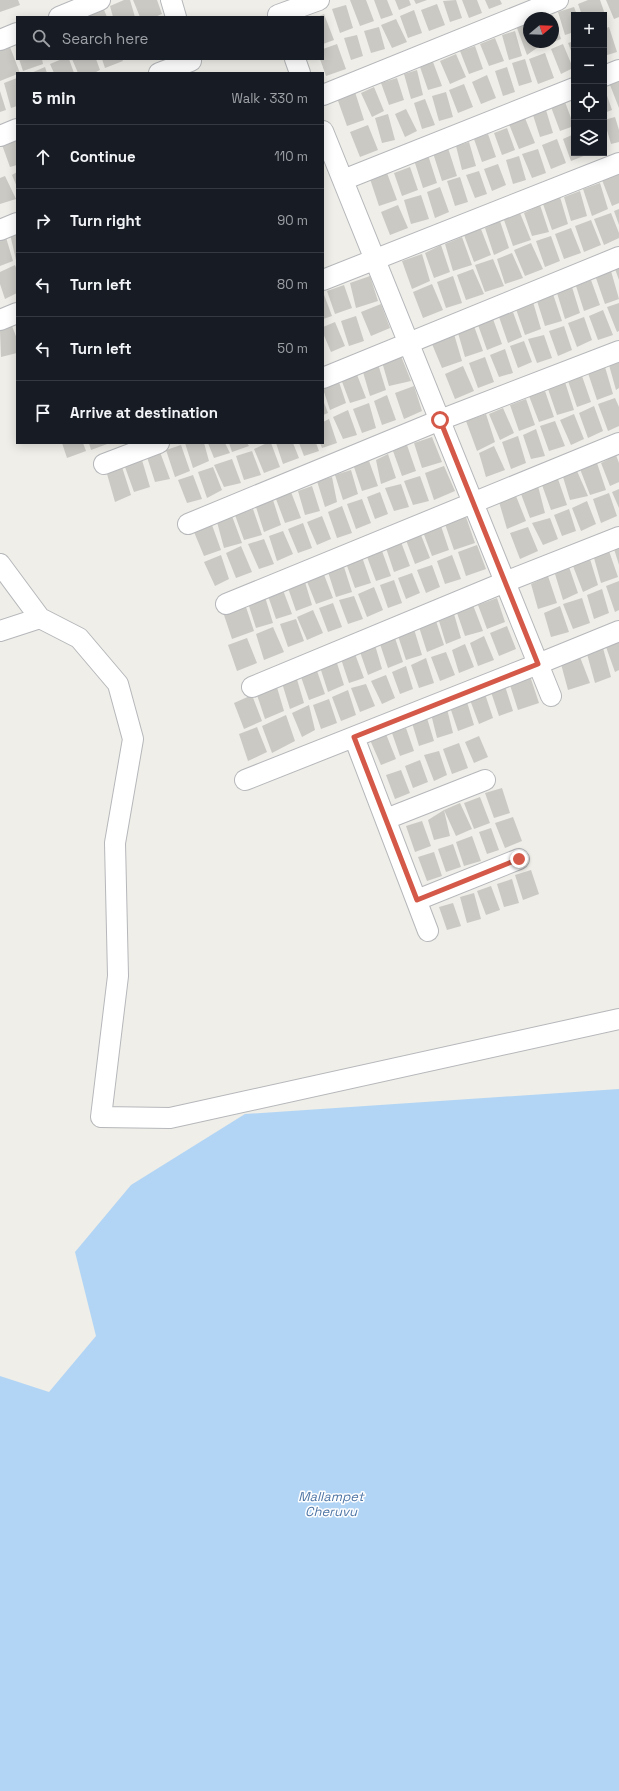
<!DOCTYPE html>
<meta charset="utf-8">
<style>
:root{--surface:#171b24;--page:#20242c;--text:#f1f3f6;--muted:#9ea1a6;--line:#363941}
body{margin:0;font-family:"Space Grotesk",sans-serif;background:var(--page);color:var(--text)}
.controls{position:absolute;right:12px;top:12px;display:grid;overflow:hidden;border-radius:0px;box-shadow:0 2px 10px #0003}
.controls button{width:36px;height:36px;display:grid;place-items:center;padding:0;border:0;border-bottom:1px solid var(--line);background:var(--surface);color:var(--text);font:20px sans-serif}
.compass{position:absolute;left:523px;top:12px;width:36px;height:36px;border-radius:50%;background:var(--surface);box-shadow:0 2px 10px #0003;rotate:71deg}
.stop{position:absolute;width:12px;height:12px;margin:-9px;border:3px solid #d55948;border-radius:50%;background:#fff}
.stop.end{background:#d55948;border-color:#fff;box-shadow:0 1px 4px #0008}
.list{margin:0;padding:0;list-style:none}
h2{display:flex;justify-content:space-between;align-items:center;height:52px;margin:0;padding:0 16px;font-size:17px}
h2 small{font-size:13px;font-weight:400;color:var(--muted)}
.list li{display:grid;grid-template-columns:26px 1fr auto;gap:12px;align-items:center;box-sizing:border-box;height:64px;padding:0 16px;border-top:1px solid var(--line)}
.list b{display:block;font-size:15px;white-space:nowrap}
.list em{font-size:13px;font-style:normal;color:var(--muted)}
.icon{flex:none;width:22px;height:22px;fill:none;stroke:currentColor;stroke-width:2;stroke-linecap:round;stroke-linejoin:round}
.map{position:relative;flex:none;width:619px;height:1791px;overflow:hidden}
.search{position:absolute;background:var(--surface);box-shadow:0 2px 10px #0003;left:16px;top:16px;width:308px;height:44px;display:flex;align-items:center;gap:10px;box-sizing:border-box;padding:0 14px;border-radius:0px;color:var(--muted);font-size:15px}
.panel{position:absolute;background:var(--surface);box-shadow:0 2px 10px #0003;left:16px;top:72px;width:308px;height:372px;border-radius:0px}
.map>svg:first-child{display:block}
.water{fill:#b2d5f5}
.building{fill:#cbc9c4}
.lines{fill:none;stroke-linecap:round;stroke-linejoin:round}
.minor-casing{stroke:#b5b7ba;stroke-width:22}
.minor{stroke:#fff;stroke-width:20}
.route{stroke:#d55948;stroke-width:5}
.labels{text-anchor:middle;stroke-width:3;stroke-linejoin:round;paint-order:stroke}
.water-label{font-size:13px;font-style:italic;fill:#4f76a6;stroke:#fff}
</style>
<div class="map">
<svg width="619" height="1791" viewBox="0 0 619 1791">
<rect width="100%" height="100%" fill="#efeee8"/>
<path class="water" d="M619 1089V1791H0V1376L49 1392 96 1336 75 1252 131 1185 245 1114Z"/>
<path class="building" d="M0 0H18L20 5 0 12Z
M124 0H130L135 17H113L110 6Z
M133 0H157L162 14 155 17H140Z
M350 0H366L374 21 360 26Z
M374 0H387L393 15 381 19Z
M395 0H409L411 5 399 10Z
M414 0H427L416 4Z
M456 0 462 18 450 22 443 1Z
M462 0H477L482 13 469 18Z
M485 0H500L502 4 489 9Z
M588 0H600L607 20 604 21V15H582L578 4Z
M606 0H619V17L614 19Z
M437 4 445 25 429 31 421 10Z
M346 5 353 28 340 33 332 9Z
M574 7 577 15H574V32L565 35 558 12Z
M104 10 107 17H85Z
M414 10 422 33 408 38 400 16Z
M324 14 334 40 323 44V17H317Z
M553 15 561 39 553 42V18H545Z
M396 19 407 42 392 48 381 25Z
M529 23V42H540L541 45 527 55 517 28Z
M379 27 385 49 371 53 364 31Z
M609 27 617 52 604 56V29Z
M515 31 522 56 509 60 502 35Z
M357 35 363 56 351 60 344 38Z
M495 38 504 61 489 66 480 44Z
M574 41V58L568 43Z
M337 44 346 69 326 76 320 59H323V49Z
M563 44 573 68 561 74 551 49Z
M475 46 483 69 469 74 460 51Z
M10 47 20 73 0 81V51Z
M545 53 554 78 538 84 529 59Z
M456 54 466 77 450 84 440 61Z
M19 59H42L43 64 23 71Z
M62 59H69L74 73H54L50 64Z
M72 59H96L100 70 94 73H78Z
M102 59H122L123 61 105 68Z
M525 59 532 82 519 86 512 63Z
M433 62 442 86 428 90 420 67Z
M45 67 47 73H31Z
M507 67 515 92 503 96 495 71Z
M417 70 423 95 411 99 404 74Z
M487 75 496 98 481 104 472 82Z
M17 78V106L11 108 4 83Z
M397 78 404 100 389 105 381 83Z
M619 81V108L610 85Z
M464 84 473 107 458 113 449 90Z
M374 87 384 111 372 117 361 93Z
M604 87 612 110 604 113Z
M0 91 6 110 0 112Z
M355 92 364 120 347 126 337 98Z
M446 92 453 117 439 121 432 96Z
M425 99 435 125 422 129 414 103Z
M565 102 574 126 560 131 551 107Z
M406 109 417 131 405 137 395 114Z
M546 110 553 133 540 137 533 115Z
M388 114 395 140 382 143 375 118Z
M615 117 619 130V142L611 144 604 120Z
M525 118 535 143 519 149 509 124Z
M368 125 378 150 360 157 350 132Z
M507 128 515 150 502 155 494 133Z
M488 134 496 157 482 162 474 139Z
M574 134V153H585L586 155 571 161 563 139Z
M17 138V165L10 167 1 142Z
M557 139 566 163 551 169 542 145Z
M469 142 476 166 462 170 456 146Z
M448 148 457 176 442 181 433 153Z
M538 149 546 173 532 178 522 154Z
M428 155 437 183 423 188 414 160Z
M519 156 526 180 513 184 506 160Z
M498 164 506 185 492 191 484 169Z
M410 167 418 190 402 196 394 173Z
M479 171 487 194 475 198 466 175Z
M17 172V187L12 175Z
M387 173 397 200 379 206 370 179Z
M619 174V203L612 206 602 180Z
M5 176 16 199 0 204V178Z
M460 177 468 202 455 206 447 181Z
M600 183 608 209 592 216 583 189Z
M440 187 449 212 435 218 427 192Z
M580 191 587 216 571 221 564 197Z
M421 195 429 219 411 224 404 200Z
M560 197 568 224 552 230 543 204Z
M398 205 408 228 390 235 381 212Z
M540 205 549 232 532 236 524 213Z
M619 209V225L614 211Z
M520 213 531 240 513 246 504 220Z
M611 213 619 233V238L604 245 594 219Z
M591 220 601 245 584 252 575 226Z
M500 221 509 248 494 255 485 228Z
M571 228 581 253 564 259 555 234Z
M481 229 491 255 474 262 464 235Z
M17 231V260H16L10 234Z
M5 234 13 261 0 266V237Z
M551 236 560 261 545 267 536 241Z
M462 237 472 265 453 271 445 244Z
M531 243 543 269 525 276 514 250Z
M441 245 450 272 434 278 425 253Z
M512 253 523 278 505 284 497 259Z
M422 254 430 281 412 289 402 261Z
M493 259 504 286 485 292 475 265Z
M15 265 17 270V293L5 299 0 284V272Z
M619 267V280L615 269Z
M473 269 484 294 466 300 457 275Z
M611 271 619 299 605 304 596 278Z
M370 276 378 301 356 308 350 283Z
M453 276 462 303 446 308 437 282Z
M591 280 600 305 584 311 576 286Z
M432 284 443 310 423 318 413 292Z
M344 285 352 308 335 314 327 291Z
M572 287 580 313 565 319 557 293Z
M323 292 332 316 323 319Z
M553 294 562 321 545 326 537 301Z
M533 302 541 329 525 335 516 309Z
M619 303V331L617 332 607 307Z
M381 304 390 328 371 336 361 312Z
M603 310 613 335 598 340 589 316Z
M513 312 522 337 508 343 499 317Z
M356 316 364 341 349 346 341 321Z
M584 317 592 340 577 347 568 323Z
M493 319 502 344 487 350 478 325Z
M335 322 345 346 331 352 323 333V327Z
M12 326 17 339V353L1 357 0 331Z
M474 326 483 351 465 357 458 333Z
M564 326 572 350 558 356 549 331Z
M454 334 462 361 442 368 432 344Z
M544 335 552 358 537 363 528 339Z
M524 341 532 362 518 368 510 346Z
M505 349 513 373 499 377 490 355Z
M401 356 411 381 389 386 382 362Z
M485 357 494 382 478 388 469 363Z
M619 362V388L616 390 609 365Z
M378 364 386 390 370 396 363 372Z
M463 366 474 391 455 399 445 374Z
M605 367 613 394 597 400 588 373Z
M356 372 366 398 350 403 341 379Z
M582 376 591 402 577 407 568 381Z
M339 382 346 403 330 410 323 389Z
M565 382 574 410 557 415 548 389Z
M414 386 422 411 404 419 395 393Z
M545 391 554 417 539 422 529 396Z
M387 395 396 420 382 425 374 401Z
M615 398 619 407V426L608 431 598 404Z
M526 399 535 425 519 431 510 405Z
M323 400 328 413 323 415Z
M369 403 376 428 362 433 353 409Z
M594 406 603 431 588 438 579 413Z
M503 408 514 433 500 440 489 414Z
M348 410 357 435 343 439 333 417Z
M486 414 495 442 477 451 466 421Z
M574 414 584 439 571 445 560 420Z
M329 419 337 443 322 448 320 443H323V422Z
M555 421 565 446 549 451 540 426Z
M536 429 545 456 531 459 523 435Z
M518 436 526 463 511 469 502 442Z
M432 437 442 462 422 468 414 443Z
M62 443H83L86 451 67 458Z
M89 443H110L91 450Z
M185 443H204L209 461 193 468Z
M208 443H225L230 453 214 458Z
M229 443H247L249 446 232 452Z
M267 443H271L280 467 264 473 254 449Z
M276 443H293L299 458 283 464Z
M299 443H316L319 451 304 456Z
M181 445 190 471 175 477 166 450Z
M407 445 416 471 402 476 393 451Z
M494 446 505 470 486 477 479 453Z
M252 451 261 475 244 480 236 456Z
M160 452 170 479 155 482 147 457Z
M388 454 396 478 381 484 376 460Z
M616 455 619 463V482L610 486 601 463Z
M232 459 241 483 224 487 214 465Z
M142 460 150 487 134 492 125 467Z
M369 461 378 486 362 491 354 467Z
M597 463 606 490 590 495 580 469Z
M444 466 455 491 434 500 425 473Z
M122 467 131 495 115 502 107 474Z
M213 467 222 490 207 498 198 472Z
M351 470 358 494 343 500 335 475Z
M577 471 588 496 570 500 563 477Z
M193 475 202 499 187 503 178 480Z
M420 476 429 501 413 505 404 481Z
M332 477 337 502 325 507 317 481Z
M558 479 567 505 551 510 542 485Z
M401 484 409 507 394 511 385 488Z
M312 486 320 511 305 515 298 491Z
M538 486 545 513 530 518 521 494Z
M619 489V508L612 492Z
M291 492 301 518 285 523 276 499Z
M380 492 388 514 375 519 367 497Z
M609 493 617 516 601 523 593 499Z
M516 496 526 521 507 529 499 502Z
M362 499 371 523 356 529 347 504Z
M273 500 281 525 264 532 256 507Z
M587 501 596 524 581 531 572 508Z
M342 506 352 533 337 538 328 512Z
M253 509 262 535 244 540 235 515Z
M569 509 576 531 562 536 554 515Z
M232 516 242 543 224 548 217 522Z
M322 516 331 539 317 545 307 522Z
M466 517 475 543 454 550 445 524Z
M550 518 558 539 543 545 532 523Z
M303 523 312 548 298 553 288 529Z
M212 525 221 550 204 556 194 532Z
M441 526 449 550 432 556 423 532Z
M528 527 538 551 520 559 510 533Z
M283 531 293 554 277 561 269 536Z
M421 535 430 558 415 564 406 540Z
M264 539 274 564 259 569 248 544Z
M401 542 410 566 394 572 386 548Z
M477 545 486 569 466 576 458 552Z
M241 546 252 572 236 578 226 553Z
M619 547V565L614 549Z
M381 548 391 576 376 581 366 554Z
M609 551 618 577 601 583 594 558Z
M221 555 229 579 215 586 204 562Z
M452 555 461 579 445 584 437 561Z
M362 557 371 583 355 588 346 563Z
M590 559 598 585 583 592 573 566Z
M432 565 440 587 426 593 417 570Z
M344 567 352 592 336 597 328 572Z
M569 567 578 593 563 600 555 574Z
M323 572 333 598 316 604 306 579Z
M412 573 420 593 406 599 398 578Z
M548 576 557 603 538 609 531 584Z
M394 580 402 603 388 608 380 585Z
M619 581V610L615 612 606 586Z
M305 582 312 605 296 611 288 588Z
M374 587 383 610 367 617 358 594Z
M602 589 609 613 594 619 587 595Z
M283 590 292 614 276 619 268 596Z
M354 596 363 619 348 624 339 600Z
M265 597 273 623 256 628 248 603Z
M497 598 505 622 487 629 478 605Z
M582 598 590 623 573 629 563 604Z
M333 603 342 627 328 632 319 608Z
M245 604 254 631 232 639 223 612Z
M473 605 483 631 465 636 457 613Z
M560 606 569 632 551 637 544 613Z
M313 610 323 633 307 640 297 617Z
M454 614 461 638 446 644 439 621Z
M296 619 304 641 288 647 280 624Z
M436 621 444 645 427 652 419 627Z
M507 626 516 649 499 656 490 633Z
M273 627 284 652 264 660 256 634Z
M414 629 422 655 406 660 398 636Z
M484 636 494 660 478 666 470 643Z
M247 638 257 663 237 671 228 645Z
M395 638 403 662 388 668 380 644Z
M619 642V670L615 672 606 647Z
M465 644 474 667 459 673 452 650Z
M375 645 382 669 368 675 360 652Z
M603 648 611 677 595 683 587 654Z
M446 652 455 675 440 681 431 657Z
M355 654 364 678 349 683 341 659Z
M580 657 590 683 568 690 561 664Z
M426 658 434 683 419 688 411 665Z
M336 660 344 685 328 692 320 667Z
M406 666 413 689 400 694 392 672Z
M316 668 325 694 309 700 300 674Z
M386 675 395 698 382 704 371 681Z
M296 676 304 703 290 709 282 683Z
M530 676 539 703 518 710 510 685Z
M276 684 284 711 265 719 256 692Z
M366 684 375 706 360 712 351 688Z
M505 686 513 711 499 716 491 692Z
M348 690 356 715 341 721 332 697Z
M485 694 493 718 479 724 470 700Z
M252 695 262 721 244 729 234 703Z
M329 699 337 723 321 729 313 705Z
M467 702 474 725 458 731 450 707Z
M309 705 315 730 302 737 292 713Z
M447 709 453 733 437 738 431 714Z
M286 715 295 741 272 753 262 726Z
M427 718 434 741 419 746 412 723Z
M257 727 267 752 248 761 239 734Z
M406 728 414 751 400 756 392 733Z
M386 734 396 759 381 765 370 740Z
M479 736 488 757 474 763 465 742Z
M459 743 468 768 452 774 443 749Z
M439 751 447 775 434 781 424 755Z
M420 760 428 782 413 788 405 766Z
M401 770 410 793 395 799 386 775Z
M502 788 510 813 494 818 485 793Z
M480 797 490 823 474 829 464 803Z
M460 803 472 829 456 836 444 810Z
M444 810 450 836 434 840 428 820Z
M513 817 522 841 505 848 495 823Z
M422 821 431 846 415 852 406 826Z
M491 828 499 850 487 854 479 832Z
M472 836 481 861 464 866 456 842Z
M453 844 461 867 446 872 438 849Z
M434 852 442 876 427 881 418 857Z
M531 870 539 894 523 900 515 875Z
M512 879 519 903 504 907 497 884Z
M491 886 500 910 486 915 477 891Z
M474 893 481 919 467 923 460 897Z
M453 903 461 926 447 930 439 907Z"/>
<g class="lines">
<g class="minor-casing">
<path id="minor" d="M171 0 176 17
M278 15 319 0
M59 17 100 0
M0 40 17 33
M295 59 300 73
M159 73 191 61
M604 76 619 70
M323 95 558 0
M323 131 551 696
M0 136 17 129
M343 180 574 88
M0 230 17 223
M323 280 619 163
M0 320 17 313
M323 378 619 257
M104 464 159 443
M188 524 440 420 619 351
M0 564 40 618 79 638 118 684 133 739 115 843 118 976 101 1117 170 1118 619 1019
M226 604 619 443
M0 631 40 618
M252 687 505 582 619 537
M354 737 428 931
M245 780 538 664 619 631
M386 819 485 780
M417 900 519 859"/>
</g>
<use href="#minor" class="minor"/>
</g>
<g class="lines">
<path class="route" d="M440 420 538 664 354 737 417 900 519 859"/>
</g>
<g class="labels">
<g class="water-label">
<text x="331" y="1501">Mallampet<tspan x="331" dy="15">Cheruvu</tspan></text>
</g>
</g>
</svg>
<div class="controls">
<button>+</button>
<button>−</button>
<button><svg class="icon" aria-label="locate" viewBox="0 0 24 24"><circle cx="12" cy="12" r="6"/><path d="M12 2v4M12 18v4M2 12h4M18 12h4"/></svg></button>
<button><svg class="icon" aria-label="layers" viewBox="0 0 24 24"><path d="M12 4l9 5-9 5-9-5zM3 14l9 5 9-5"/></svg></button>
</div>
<svg class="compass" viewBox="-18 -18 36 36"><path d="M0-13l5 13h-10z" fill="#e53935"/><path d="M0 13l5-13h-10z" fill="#9ea1a6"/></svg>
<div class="stop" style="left:440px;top:420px"></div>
<div class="stop end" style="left:519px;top:859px"></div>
<div class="search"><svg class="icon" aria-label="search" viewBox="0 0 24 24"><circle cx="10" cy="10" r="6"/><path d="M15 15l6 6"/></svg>Search here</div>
<section class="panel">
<h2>5 min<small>Walk · 330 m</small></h2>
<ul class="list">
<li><svg class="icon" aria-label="ahead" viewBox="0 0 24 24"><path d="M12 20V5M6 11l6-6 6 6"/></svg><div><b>Continue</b></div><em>110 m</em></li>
<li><svg class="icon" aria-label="right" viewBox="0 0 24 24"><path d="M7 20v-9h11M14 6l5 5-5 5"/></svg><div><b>Turn right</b></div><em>90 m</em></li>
<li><svg class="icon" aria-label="left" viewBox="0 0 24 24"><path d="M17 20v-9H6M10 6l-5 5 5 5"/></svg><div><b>Turn left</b></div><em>80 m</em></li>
<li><svg class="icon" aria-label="left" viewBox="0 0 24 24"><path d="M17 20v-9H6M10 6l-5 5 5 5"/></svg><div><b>Turn left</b></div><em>50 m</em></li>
<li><svg class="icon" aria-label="arrive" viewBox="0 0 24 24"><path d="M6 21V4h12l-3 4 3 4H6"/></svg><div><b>Arrive at destination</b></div></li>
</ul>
</section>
</div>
